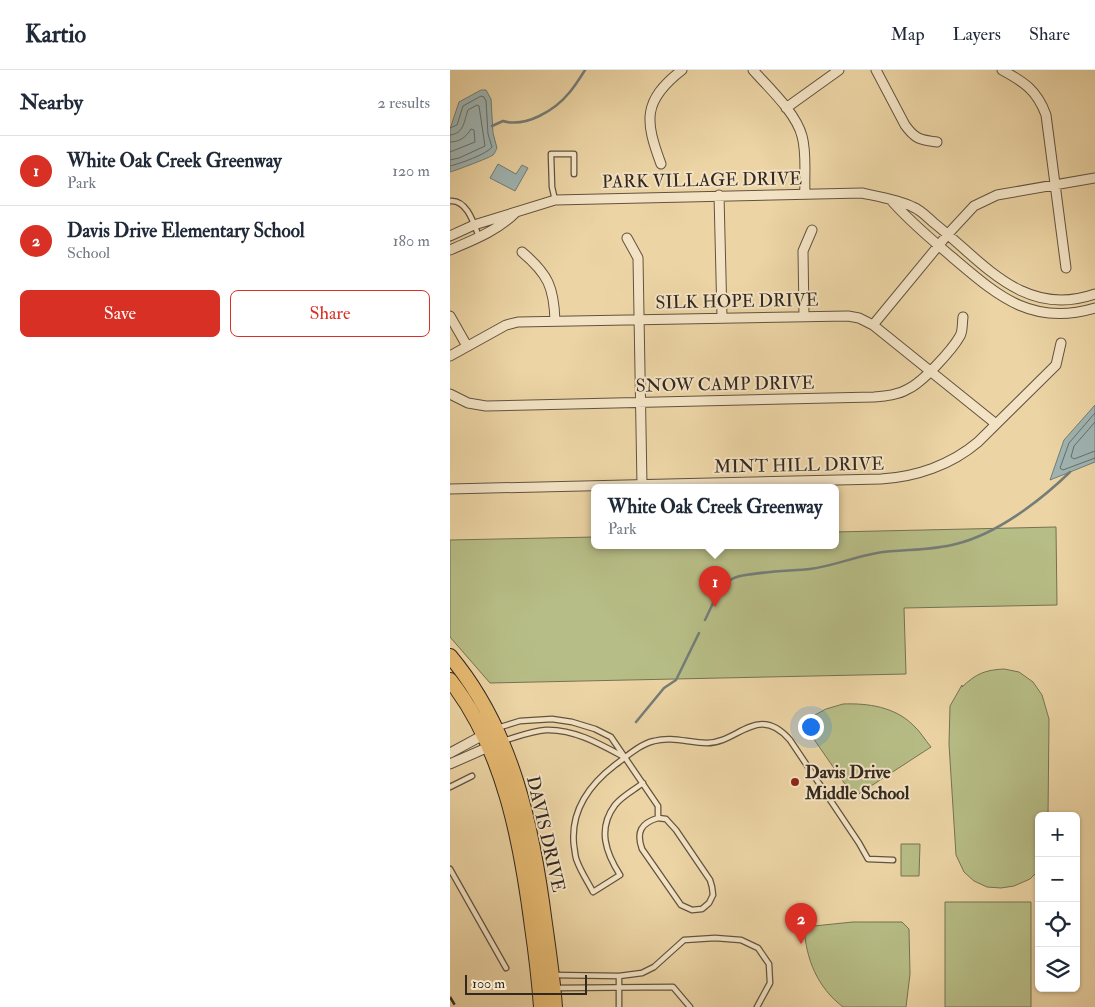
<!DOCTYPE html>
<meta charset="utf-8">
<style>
:root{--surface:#fff;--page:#f2f2f3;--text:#1f2937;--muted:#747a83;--line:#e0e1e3;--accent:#d93025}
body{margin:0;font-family:"IM FELL Double Pica",serif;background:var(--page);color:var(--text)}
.controls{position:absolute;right:15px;bottom:15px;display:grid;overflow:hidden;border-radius:8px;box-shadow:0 1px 4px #0004}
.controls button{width:45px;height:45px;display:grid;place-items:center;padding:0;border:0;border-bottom:1px solid var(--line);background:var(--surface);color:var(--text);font:25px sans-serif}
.scale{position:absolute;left:15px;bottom:12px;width:122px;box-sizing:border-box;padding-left:5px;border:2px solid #332820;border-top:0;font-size:14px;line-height:18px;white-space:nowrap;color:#332820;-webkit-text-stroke:4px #f3e3c4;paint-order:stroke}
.you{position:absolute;left:360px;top:656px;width:18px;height:18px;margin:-12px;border:4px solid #fff;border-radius:50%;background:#1a73e8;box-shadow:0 0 0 8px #1a73e833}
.badge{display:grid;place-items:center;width:32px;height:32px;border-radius:50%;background:var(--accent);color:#fff;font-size:16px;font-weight:700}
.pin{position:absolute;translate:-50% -41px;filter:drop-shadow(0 1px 2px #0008)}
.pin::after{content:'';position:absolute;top:26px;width:18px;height:15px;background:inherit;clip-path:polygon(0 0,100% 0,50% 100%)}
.popup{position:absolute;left:141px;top:414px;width:248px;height:65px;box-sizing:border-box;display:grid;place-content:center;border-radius:8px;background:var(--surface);filter:drop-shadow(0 1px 4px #0005);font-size:16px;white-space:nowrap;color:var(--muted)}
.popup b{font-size:19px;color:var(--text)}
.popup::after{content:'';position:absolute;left:50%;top:100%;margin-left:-10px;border:10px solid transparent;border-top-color:var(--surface)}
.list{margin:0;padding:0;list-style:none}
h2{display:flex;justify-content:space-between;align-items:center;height:65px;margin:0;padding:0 20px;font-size:21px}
h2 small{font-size:16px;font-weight:400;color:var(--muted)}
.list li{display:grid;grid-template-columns:32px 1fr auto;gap:15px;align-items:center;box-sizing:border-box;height:70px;padding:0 20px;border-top:1px solid var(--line)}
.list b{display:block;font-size:19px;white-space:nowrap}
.list p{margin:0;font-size:16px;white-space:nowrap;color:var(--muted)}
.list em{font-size:16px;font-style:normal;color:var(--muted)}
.actions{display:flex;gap:10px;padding:15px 20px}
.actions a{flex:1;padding:11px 0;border:1px solid var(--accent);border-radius:8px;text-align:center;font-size:18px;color:var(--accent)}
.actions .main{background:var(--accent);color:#fff}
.icon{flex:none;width:28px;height:28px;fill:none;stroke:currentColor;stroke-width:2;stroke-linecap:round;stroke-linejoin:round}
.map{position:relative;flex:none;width:645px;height:937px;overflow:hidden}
header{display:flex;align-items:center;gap:30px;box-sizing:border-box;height:70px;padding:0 25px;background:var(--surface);border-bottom:1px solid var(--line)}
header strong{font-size:24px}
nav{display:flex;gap:28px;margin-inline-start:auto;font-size:18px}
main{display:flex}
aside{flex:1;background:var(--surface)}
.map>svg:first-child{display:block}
.green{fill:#b7bd86;stroke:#757253}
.water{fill:#9fb5b3;stroke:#747d78}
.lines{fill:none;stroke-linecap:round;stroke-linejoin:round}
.shore{stroke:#696e6a;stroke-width:1}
.stream{stroke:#747d78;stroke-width:2.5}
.service-casing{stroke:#615341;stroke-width:7}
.minor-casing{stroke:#615341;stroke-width:11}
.primary-casing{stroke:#332820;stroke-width:16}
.service{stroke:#f3e3c4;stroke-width:4.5}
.minor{stroke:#f3e3c4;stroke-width:9}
.primary{stroke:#e6ba72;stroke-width:14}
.rail{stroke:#332820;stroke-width:2.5;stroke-dasharray:9 9;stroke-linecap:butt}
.poi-dot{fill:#8f2418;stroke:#f3e3c4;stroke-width:2}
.labels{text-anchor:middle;stroke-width:4;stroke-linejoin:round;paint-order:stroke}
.street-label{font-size:18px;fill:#332820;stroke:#f3e3c4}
.poi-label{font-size:18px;font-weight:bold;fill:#332820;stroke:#f3e3c4;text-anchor:start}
</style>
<header>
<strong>Kartio</strong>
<nav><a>Map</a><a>Layers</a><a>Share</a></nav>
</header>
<main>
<aside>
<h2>Nearby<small>2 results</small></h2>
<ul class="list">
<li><span class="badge">1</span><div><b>White Oak Creek Greenway</b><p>Park</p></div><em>120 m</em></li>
<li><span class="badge">2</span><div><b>Davis Drive Elementary School</b><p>School</p></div><em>180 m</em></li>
</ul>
<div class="actions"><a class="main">Save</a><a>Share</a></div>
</aside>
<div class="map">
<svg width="645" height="937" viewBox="0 0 645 937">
<rect width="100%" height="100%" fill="#ecd4a4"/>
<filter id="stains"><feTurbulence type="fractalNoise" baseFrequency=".004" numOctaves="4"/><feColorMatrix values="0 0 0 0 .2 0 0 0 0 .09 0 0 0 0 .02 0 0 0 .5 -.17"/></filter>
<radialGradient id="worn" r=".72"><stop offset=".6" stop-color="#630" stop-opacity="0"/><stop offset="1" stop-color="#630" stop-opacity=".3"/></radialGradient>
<path class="green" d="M606 457 607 535 454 538 456 604 40 613 0 567V470L145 467V476H385V462Z
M554 599 569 602 583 612 592 625 599 649 598 746H589V800L580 809 564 816 551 818 537 817 524 811 514 802 506 785 499 674 500 636 512 615V617C526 604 534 600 554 599Z
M393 634C418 633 445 637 463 655 470 661 475 670 481 677L404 727 352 652 376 639Z
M451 774H470L469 806H451Z
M495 832H581V937H495Z
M403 852H452L459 859 460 904 456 937H393C367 917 356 889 354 857Z"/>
<path class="water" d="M31 20H36L41 29 43 63 47 78C46 80 45 83 43 85 39 88 7 100 0 102V59L9 32Z
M48 94 66 104 72 95 78 98 65 121 40 108Z
M645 335V392L600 410 614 370Z"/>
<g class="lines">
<path class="shore" d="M0 58 7 55 13 36 31 26 34 27 36 31 38 64 42 77C37 84 9 94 0 96
M0 65C14 64 14 51 18 40L27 35 29 36 35 76 9 88 0 90
M0 72C10 72 16 67 21 59L24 60 25 72 0 82
M645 343 619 373 610 398 613 400 645 388
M645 352 624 376 621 387 624 389 645 381"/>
<path class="stream" d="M42 56 53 51C76 58 105 40 119 23 125 16 130 8 135 0
M255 550C262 536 268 518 282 509 292 502 344 501 360 499 383 496 404 487 427 483 453 479 480 481 506 474 547 464 590 431 620 402
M186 652 214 618 226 610 249 563"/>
<g class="service-casing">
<path id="service" d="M105 130 102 117 101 84H124V104
M0 131C17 129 24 154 29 167
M47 658 70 651 102 649 122 652 145 659 161 667 208 736V748
M53 671C67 667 81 661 96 660 124 659 150 674 174 687
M193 713C184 720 172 726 165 735 147 759 156 783 170 805L143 822C138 812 131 802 127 791 125 787 125 781 124 776 120 742 139 715 165 695 176 687 190 674 204 671 222 666 239 673 257 673 288 673 308 633 340 670L409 773 418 789 443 790
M0 717 22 706
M208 748 216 749 226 760 260 810 262 817 263 825 259 833 252 839 242 840 231 835 192 779C186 762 191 753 208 748Z
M0 799 56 898
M104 905 169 906 192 903 204 897 234 870 265 868 291 870 308 878 319 894 320 913 307 937
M106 918 223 917 240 937
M169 937V906"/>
</g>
<g class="minor-casing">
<path id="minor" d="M303 0C319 18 346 43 352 66 357 84 354 105 355 124
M426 0 455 55C465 69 470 70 487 72
M552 0C574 12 587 20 596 45L616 198
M336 38 389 0
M211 94C195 51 192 31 232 0
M269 125 272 247
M441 130C459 151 481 169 502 187 547 225 581 257 645 238
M0 166 24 155 105 130 412 123C426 126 450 130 463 137 471 140 478 148 484 153 533 192 574 249 645 224
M177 168 188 188 192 415
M0 180C23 170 47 161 65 143
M72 182C98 204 104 217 105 251
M0 246 17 276
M354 246 353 181 362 160
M423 255 498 164 524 136 547 125 645 108
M0 286 56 255 68 252 398 246 409 248 423 255 546 354
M0 324 18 333 36 336 424 327C436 326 448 325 458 319 473 312 502 280 510 266 513 261 512 253 513 247
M0 419 431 409C466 407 501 395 528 372L606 295 611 273
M0 683 37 663
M0 694 43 675"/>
</g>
<g class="primary-casing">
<path id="primary" d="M0 586C63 661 83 759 95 854 99 882 103 909 105 937
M0 610C54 679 71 772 82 857 86 884 89 910 91 937"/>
</g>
<use href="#service" class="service"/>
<use href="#minor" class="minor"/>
<use href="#primary" class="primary"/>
<path class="rail" d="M0 927 6 937"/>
</g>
<circle class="poi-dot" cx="345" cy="712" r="5"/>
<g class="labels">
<g class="street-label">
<text transform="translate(252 110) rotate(-1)" y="6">PARK VILLAGE DRIVE</text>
<text transform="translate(287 231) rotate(-1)" y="6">SILK HOPE DRIVE</text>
<text transform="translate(275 314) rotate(-1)" y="6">SNOW CAMP DRIVE</text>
<text transform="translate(349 395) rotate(-1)" y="6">MINT HILL DRIVE</text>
<text transform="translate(96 764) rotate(77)" y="6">DAVIS DRIVE</text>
</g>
<g class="poi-label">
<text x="355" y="708">Davis Drive<tspan x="355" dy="21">Middle School</tspan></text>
</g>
</g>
<rect width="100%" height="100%" filter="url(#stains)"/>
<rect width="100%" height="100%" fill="url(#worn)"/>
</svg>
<div class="controls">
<button>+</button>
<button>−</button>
<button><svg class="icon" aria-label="locate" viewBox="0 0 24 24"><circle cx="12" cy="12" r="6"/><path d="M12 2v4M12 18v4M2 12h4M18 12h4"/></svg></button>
<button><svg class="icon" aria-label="layers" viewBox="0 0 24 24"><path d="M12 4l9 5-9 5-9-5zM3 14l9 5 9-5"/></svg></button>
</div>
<div class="scale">100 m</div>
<div class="you"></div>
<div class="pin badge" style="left:265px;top:537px">1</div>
<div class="popup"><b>White Oak Creek Greenway</b>Park</div>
<div class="pin badge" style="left:351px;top:874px">2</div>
</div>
</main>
